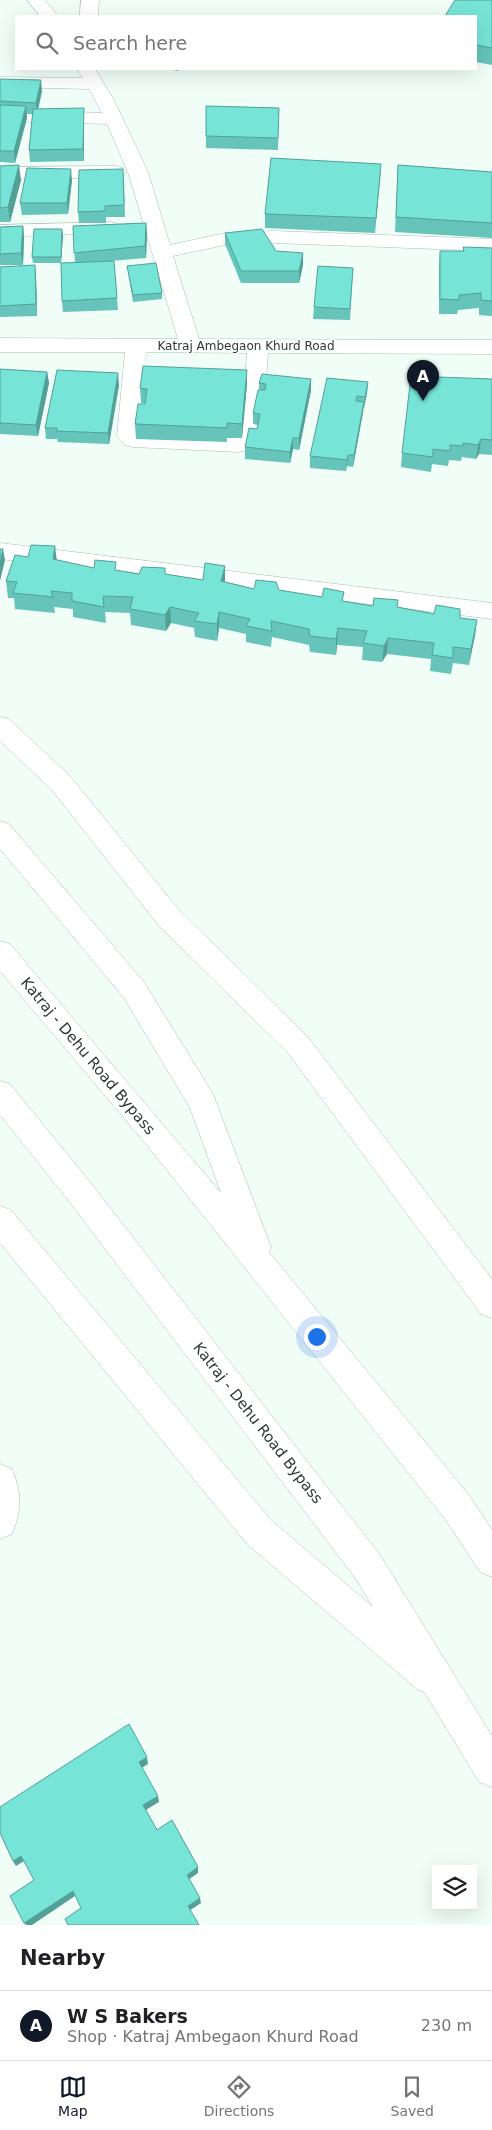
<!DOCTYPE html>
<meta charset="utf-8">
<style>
:root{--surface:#fff;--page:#f2f2f2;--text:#202124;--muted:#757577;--line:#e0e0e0;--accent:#111827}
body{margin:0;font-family:"DejaVu Sans",sans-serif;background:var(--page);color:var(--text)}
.controls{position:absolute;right:15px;bottom:15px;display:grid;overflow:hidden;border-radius:0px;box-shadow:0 5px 20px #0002}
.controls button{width:45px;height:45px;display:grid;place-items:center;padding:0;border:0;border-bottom:1px solid var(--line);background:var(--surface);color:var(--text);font:25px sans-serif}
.you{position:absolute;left:316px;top:1336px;width:18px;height:18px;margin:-12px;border:4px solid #fff;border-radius:50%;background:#1a73e8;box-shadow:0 0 0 8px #1a73e833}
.badge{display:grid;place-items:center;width:32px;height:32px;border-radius:50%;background:var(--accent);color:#fff;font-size:16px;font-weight:700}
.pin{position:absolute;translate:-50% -41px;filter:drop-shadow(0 1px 2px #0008)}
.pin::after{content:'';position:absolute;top:26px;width:18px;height:15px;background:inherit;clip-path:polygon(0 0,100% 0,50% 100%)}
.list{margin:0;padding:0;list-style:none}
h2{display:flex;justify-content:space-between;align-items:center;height:65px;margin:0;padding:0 20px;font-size:21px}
h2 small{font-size:16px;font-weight:400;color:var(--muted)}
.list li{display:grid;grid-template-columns:32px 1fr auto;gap:15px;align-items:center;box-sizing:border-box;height:70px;padding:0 20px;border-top:1px solid var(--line)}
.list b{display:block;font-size:19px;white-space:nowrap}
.list p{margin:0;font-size:16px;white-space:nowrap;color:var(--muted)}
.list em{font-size:16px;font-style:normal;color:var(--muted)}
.icon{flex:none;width:28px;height:28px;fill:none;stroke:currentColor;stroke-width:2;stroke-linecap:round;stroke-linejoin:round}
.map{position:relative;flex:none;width:492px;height:1925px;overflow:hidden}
.search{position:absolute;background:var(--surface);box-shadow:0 5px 20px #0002;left:15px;right:15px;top:15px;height:55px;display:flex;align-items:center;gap:12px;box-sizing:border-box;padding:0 18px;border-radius:0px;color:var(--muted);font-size:19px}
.sheet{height:135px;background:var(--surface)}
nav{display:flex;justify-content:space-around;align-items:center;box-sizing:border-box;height:70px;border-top:1px solid var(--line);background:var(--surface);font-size:14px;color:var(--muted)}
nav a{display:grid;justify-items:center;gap:2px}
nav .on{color:var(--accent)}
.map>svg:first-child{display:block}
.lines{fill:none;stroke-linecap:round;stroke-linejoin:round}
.minor-casing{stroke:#a9beb4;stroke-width:1}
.highway-casing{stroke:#a9beb4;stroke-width:1}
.minor{fill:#fff;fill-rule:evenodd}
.highway{fill:#fff;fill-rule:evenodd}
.wall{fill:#66c4ba}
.shaded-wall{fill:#53a097}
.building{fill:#77e4d8;stroke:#53a097}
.labels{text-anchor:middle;stroke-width:4;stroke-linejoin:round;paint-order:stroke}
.far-street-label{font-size:12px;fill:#2f3834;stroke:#fff}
.street-label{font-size:15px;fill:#2f3834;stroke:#fff}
</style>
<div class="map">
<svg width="492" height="1925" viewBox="0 0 492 1925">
<rect width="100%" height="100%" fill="#f1fef8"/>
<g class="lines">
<g class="minor-casing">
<path id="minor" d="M27 0H45L58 16H40Z
M81 0H99L98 16H80Z
M77 69H95L114 100 148 172 170 245 225 233 274 231 492 239V251L274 243 225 245 173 256 199 339 492 340V354L268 353C267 369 262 435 253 445 249 450 244 451 239 452L133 447 125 445 117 436 125 352H0V338L178 339 128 172 107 124 0 121V109L102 113 89 89 0 87V77L83 78ZM146 352 247 353 245 378 235 437 139 433Z
M116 166 123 168 126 172 123 176 116 178 0 179V167Z
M111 222 118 224 121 228 118 232 0 237V225Z
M0 543 492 603V619L0 559Z
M0 717 9 719 70 776 179 910 308 1037 492 1279V1318L481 1314 288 1053 159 926 52 790 0 741Z
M0 1206 11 1210 271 1520 441 1665 446 1677 441 1689 429 1694 417 1689 247 1544 0 1243Z
M0 1464 12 1469C22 1493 22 1509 12 1534L0 1539Z"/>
</g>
<g class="highway-casing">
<path id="highway" d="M0 821 9 824 144 982 213 1094 271 1247 269 1252 469 1495 492 1530V1577L480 1572 445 1519 150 1149 0 971V941L10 944 221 1193 190 1108 124 998 0 849Z
M0 1081 10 1084 90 1182 380 1555 492 1736V1787L479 1782 356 1579 68 1200 0 1115Z"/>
</g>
<use href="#minor" class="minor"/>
<use href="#highway" class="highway"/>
</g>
<path class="wall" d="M492 0V65L476 62V16Z
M169 69H180L178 71Z
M0 79 42 91 38 109 84 120V161L30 162 29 150 33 114H27V118L15 163 0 162Z
M206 106 279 108 278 150 206 148Z
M381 164 375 233 265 228V214Z
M398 165 492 172V238L395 232Z
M0 166 21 180 10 222H0Z
M72 180 68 214 22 215 20 203Z
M124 180 125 217H106V223H79L78 212Z
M146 223 147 235 146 258 111 261H114L118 310 63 312 62 301 75 263 73 226Z
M23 226 24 238 23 265H0V227Z
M225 233 276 251 303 253V265L299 283H241L225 244Z
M63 235 61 263H33L32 257Z
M463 247 492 248V316L479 315V308L458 310 457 314H439V265L440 251H463Z
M35 265 36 277 37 316 0 317V267Z
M127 266 162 293V299L133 302Z
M353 268 350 320 313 319 314 307Z
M0 369 47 372 49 383 38 436 0 434Z
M311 379V390L299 450 293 449 290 463 245 459V447L257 429 258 425 253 424V413L259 390V383Z
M492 379V455L479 454 476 459 462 457 461 461 449 460 448 466 432 464 431 472 401 467 402 453Z
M368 382 367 393 364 408H363L353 467 347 466 346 471 310 468V456Z
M247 384 242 438H227V442L136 439 135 424 145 403H141L140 388Z
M119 385 109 444 58 442 57 439H46L45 428Z
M56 560 94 568 117 570 139 574H165L203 580 225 582 254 589 279 590 373 606 398 607 460 618 477 620 469 665 453 663 451 674 430 671 431 659 387 654 382 662 362 660 363 647 337 645 336 655 310 652 309 645 272 637 271 647 246 642V634L219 628 217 641 195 637 194 628 171 623 166 631 131 625 130 613 105 612 106 623 73 617V609L54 607 55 613 15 609 14 598H8L6 581Z"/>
<path class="shaded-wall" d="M41 80 42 91 37 114 36 103Z
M26 106 27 118 15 163 14 151Z
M84 108V161L83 149Z
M381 164 380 179 375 233 376 218Z
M19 165 21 180 10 222 8 207Z
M71 169 72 180 68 214 67 203Z
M146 223 147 235 146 258 145 246Z
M23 226 24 238 23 265 21 253Z
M62 229 63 235 61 263V257Z
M303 253V265L299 283V271Z
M35 265 36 277 37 316 36 304Z
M247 370V384L242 438V424Z
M47 372 49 383 38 436 36 425Z
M118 373 119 385 109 444 108 433Z
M311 379V390L299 450V438Z
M368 382 367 393 364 408 365 397Z
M364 402 363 413 353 467 354 455Z
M293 438V449L290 463V452Z
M481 439 479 454 476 459 478 445Z
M348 455 347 466 346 471 347 460Z
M55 546 57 562 53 559Z
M3 549 5 560 0 581V563Z
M225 566V582L221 581Z
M170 607 171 623 166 631 165 615Z
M219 612V628L217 641V624Z
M477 620 475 636 469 665 471 649Z
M338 628 337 645 336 655V639Z
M388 638 387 654 382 662 384 646Z
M147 1757 148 1764 140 1769 139 1762Z
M158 1796 159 1802 144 1811 143 1805Z
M21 1856 24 1861 16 1866 13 1861Z
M198 1867V1873L188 1880 187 1875Z
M73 1891 75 1896 32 1925H26L24 1923Z
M200 1898 201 1903 189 1911 188 1906Z"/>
<path class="building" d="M455 0H492V48L476 45V16H445Z
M0 79 41 80 36 103 0 101Z
M0 105 26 106 14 151H0Z
M206 106 279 108 278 138 206 136Z
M84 108 83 149 29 150 33 109Z
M271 158 381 164 376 218 265 214Z
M19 165 8 207 0 208V166Z
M398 165 492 172V223L396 217Z
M27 168 71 169 67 203H20Z
M123 169 124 205 105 206V211L78 212 79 170Z
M146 223 145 246 74 253 73 226Z
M23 226 21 253 0 254V227Z
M34 229H62L61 257H32Z
M262 229 276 251 303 253 299 271H241L225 233Z
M463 247 492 248V301L481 300V293L459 295V300L440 299V251H464Z
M114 261 117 298 62 301 61 263Z
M156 263 162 293 133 295 127 266Z
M35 265 36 304 0 306V267Z
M318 266 353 268 350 309 314 307Z
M143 366 247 370 242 424 227 423V428L135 424 138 404H145L147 389 140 388Z
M0 369 47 372 36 425 0 423Z
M57 370 118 373 108 433 56 431 57 428H45Z
M262 374 311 379 299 438H293L290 452 245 447 249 428 257 429 260 414 253 413 258 390H265L266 384 259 383Z
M411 376 492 379V440L481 439 478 445 463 443V446L450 445V451L433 449V457L402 453Z
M327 378 368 382 365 397 357 396 356 401 364 402 354 455H348L347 460 310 456Z
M31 545 55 546 53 559 94 568 95 560 116 562 115 570 139 574 142 567 165 568V574L203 580 205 563 225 566 221 581 254 589 256 580 276 582 279 590 322 597 324 588 344 592 342 601 373 606 374 598 398 600 397 607 434 614 436 605 460 609V618L477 620 471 649 453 647V658L432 655 434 643 388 638 384 646 363 643 367 631 338 628 336 639 310 636 309 629 271 621 272 631 246 626 250 619 219 612 217 624 194 621 199 613 170 607 165 615 130 609 133 597 103 596 104 607 72 601V593L51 591 53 597 13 593 17 582 6 581 15 555 28 557Z
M0 549H3L0 563Z
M129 1724 147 1757 139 1762 158 1796 143 1805 157 1830 172 1820 198 1867 187 1875 200 1898 188 1906 199 1925H68L65 1919 81 1908 73 1891 24 1923 10 1896 34 1880 21 1856 13 1861 0 1833V1807Z"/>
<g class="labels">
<g class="far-street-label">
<text x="246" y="350">Katraj Ambegaon Khurd Road</text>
</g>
<g class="street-label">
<text transform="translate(88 1056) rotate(50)" y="5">Katraj - Dehu Road Bypass</text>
<text transform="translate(258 1423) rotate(52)" y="5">Katraj - Dehu Road Bypass</text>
</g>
</g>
</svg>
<div class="controls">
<button><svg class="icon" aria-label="layers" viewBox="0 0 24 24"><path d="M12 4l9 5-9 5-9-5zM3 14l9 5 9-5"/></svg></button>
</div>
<div class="you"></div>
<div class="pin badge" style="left:423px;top:401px">A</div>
<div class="search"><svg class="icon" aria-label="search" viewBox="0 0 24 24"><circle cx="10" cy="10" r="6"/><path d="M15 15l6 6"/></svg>Search here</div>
</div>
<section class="sheet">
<h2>Nearby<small></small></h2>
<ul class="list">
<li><span class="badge">A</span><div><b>W S Bakers</b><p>Shop · Katraj Ambegaon Khurd Road</p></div><em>230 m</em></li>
</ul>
</section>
<nav>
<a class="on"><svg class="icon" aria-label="map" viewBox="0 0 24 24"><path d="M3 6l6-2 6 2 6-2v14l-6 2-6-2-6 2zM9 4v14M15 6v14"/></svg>Map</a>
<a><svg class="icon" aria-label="directions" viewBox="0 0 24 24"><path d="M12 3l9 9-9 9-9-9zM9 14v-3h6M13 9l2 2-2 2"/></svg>Directions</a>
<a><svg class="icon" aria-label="saved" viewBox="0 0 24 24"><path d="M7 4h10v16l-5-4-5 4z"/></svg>Saved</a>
</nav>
